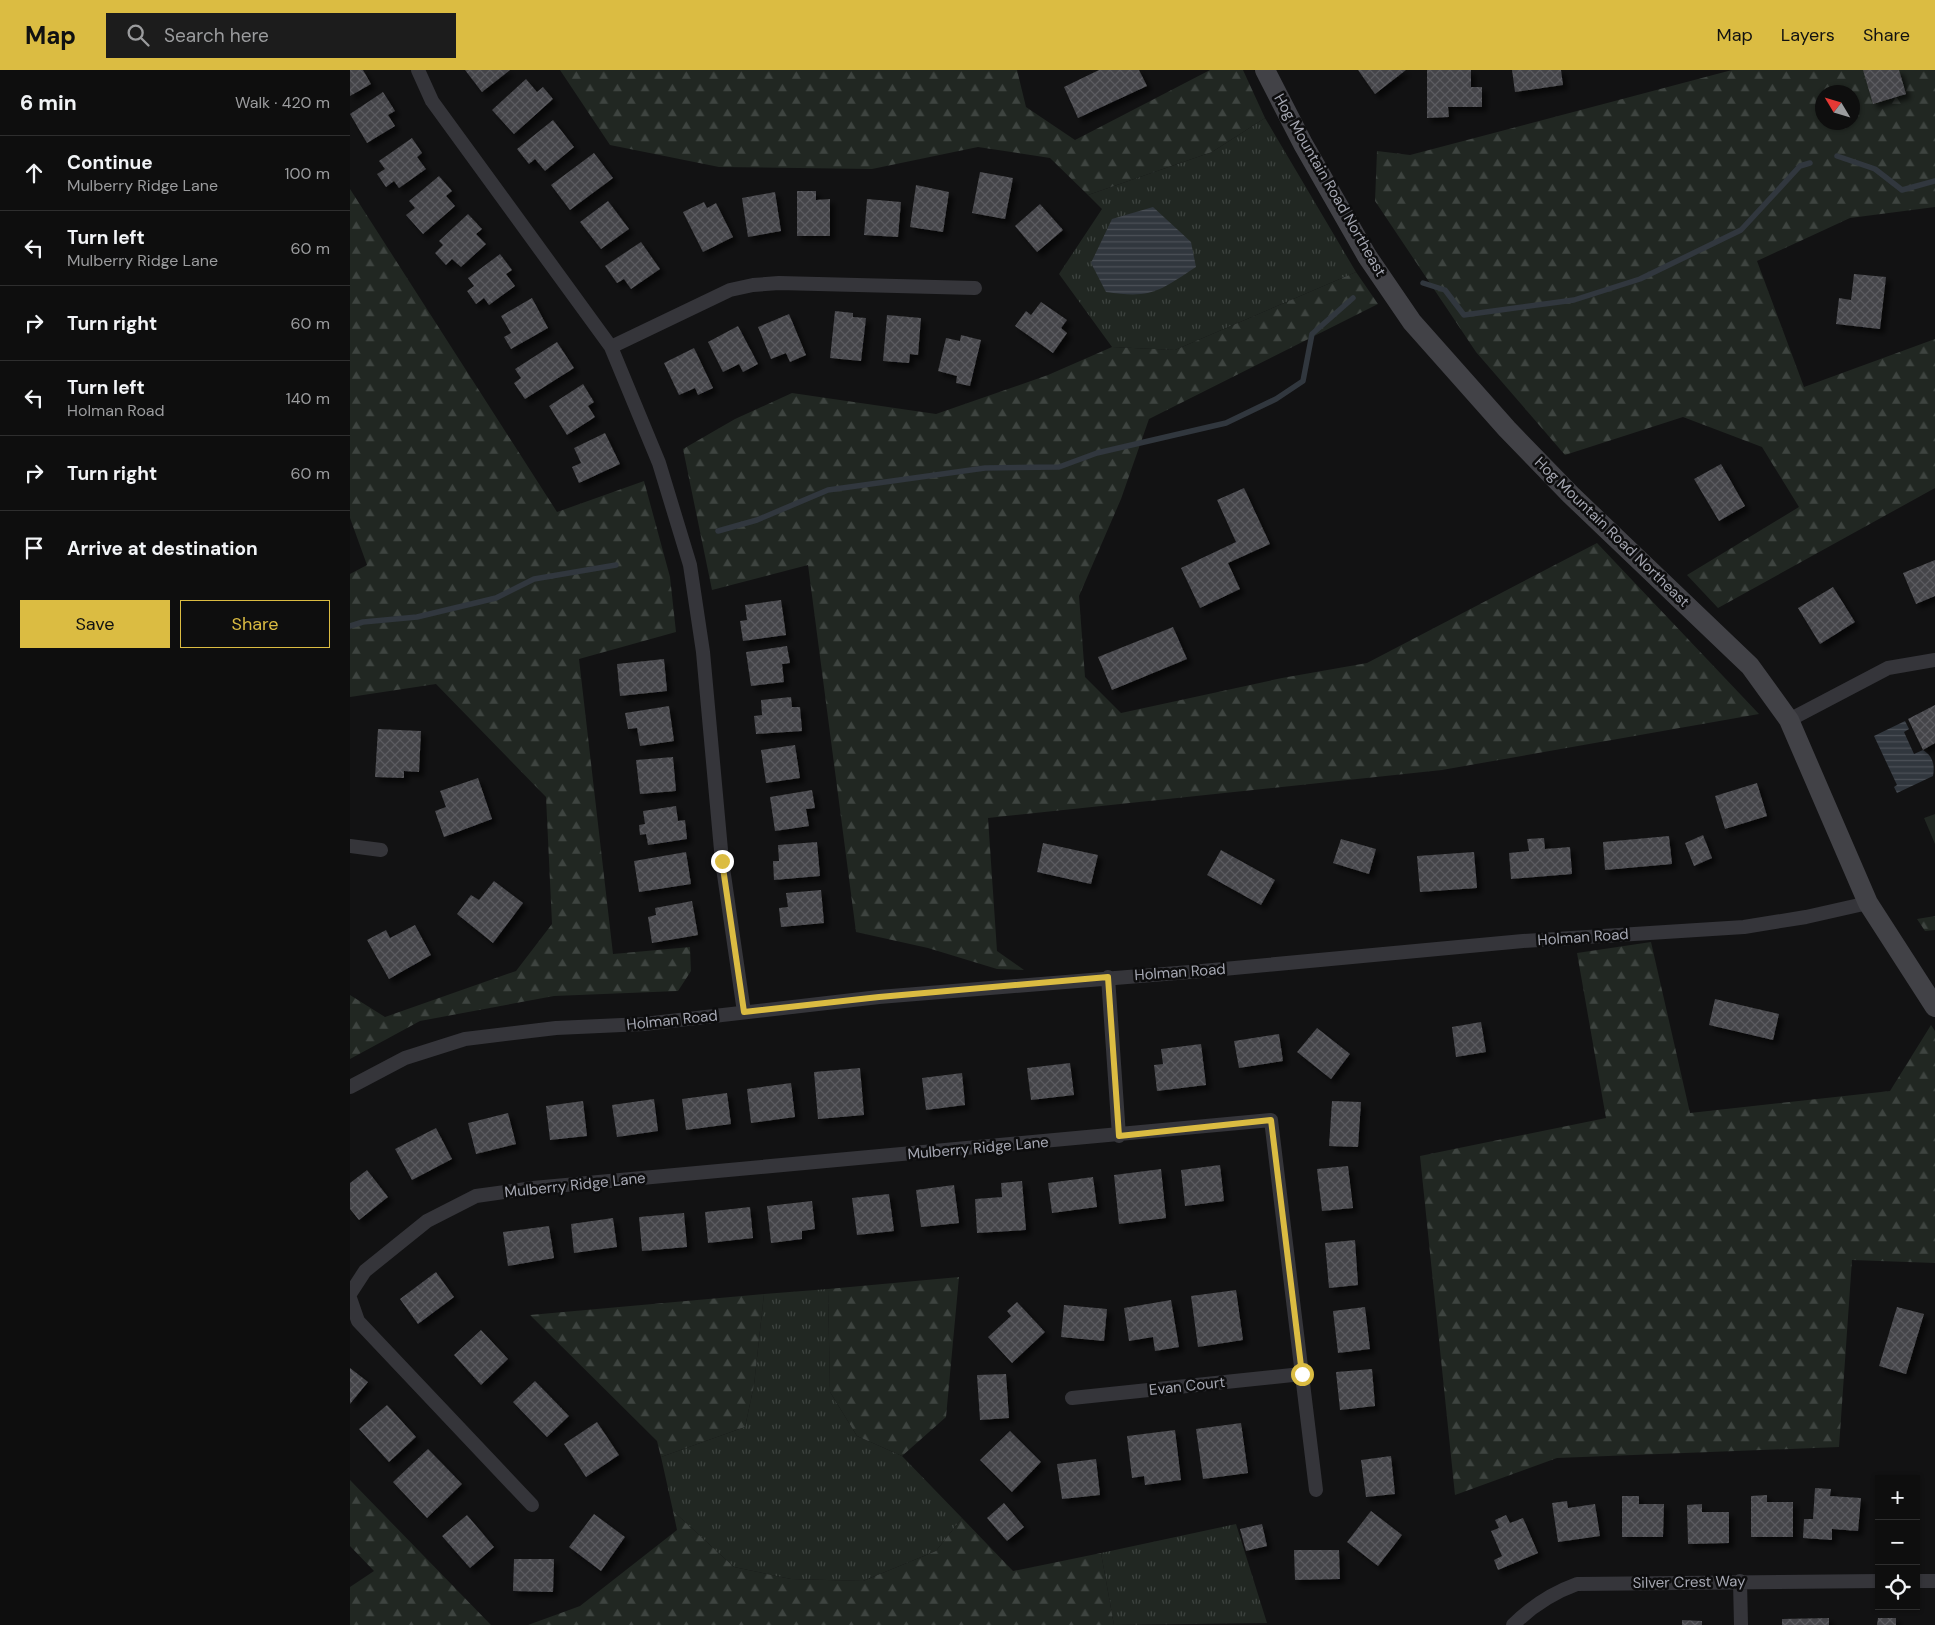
<!DOCTYPE html>
<meta charset="utf-8">
<style>
:root{--surface:#0e0e0e;--page:#1c1c1c;--text:#f1f3f6;--muted:#9b9c9e;--line:#2e2e2e;--accent:#dbbc42}
body{margin:0;font-family:"DM Sans",sans-serif;background:var(--page);color:var(--text)}
.controls{position:absolute;right:15px;bottom:15px;display:grid;overflow:hidden;border-radius:0px;box-shadow:0 1px 4px #0004}
.controls button{width:45px;height:45px;display:grid;place-items:center;padding:0;border:0;border-bottom:1px solid var(--line);background:var(--surface);color:var(--text);font:25px sans-serif}
.compass{position:absolute;left:1465px;top:15px;width:45px;height:45px;border-radius:50%;background:var(--surface);box-shadow:0 1px 4px #0004;rotate:308deg}
.stop{position:absolute;width:15px;height:15px;margin:-11px;border:4px solid #dbbc42;border-radius:50%;background:#fff}
.stop.end{background:#dbbc42;border-color:#fff;box-shadow:0 1px 5px #0008}
.list{margin:0;padding:0;list-style:none}
h2{display:flex;justify-content:space-between;align-items:center;height:65px;margin:0;padding:0 20px;font-size:21px}
h2 small{font-size:16px;font-weight:400;color:var(--muted)}
.list li{display:grid;grid-template-columns:32px 1fr auto;gap:15px;align-items:center;box-sizing:border-box;height:75px;padding:0 20px;border-top:1px solid var(--line)}
.list b{display:block;font-size:19px;white-space:nowrap}
.list p{margin:0;font-size:16px;white-space:nowrap;color:var(--muted)}
.list em{font-size:16px;font-style:normal;color:var(--muted)}
.actions{display:flex;gap:10px;padding:15px 20px}
.actions a{flex:1;padding:11px 0;border:1px solid var(--accent);border-radius:0px;text-align:center;font-size:18px;color:var(--accent)}
.actions .main{background:var(--accent);color:#111}
.icon{flex:none;width:28px;height:28px;fill:none;stroke:currentColor;stroke-width:2;stroke-linecap:round;stroke-linejoin:round}
.map{position:relative;flex:none;width:1585px;height:1555px;overflow:hidden}
header{display:flex;align-items:center;gap:30px;box-sizing:border-box;height:70px;padding:0 25px;background:var(--accent);color:#111}
header strong{font-size:24px}
nav{display:flex;gap:28px;margin-inline-start:auto;font-size:18px}
.search{width:350px;height:45px;background:var(--page);display:flex;align-items:center;gap:12px;box-sizing:border-box;padding:0 18px;border-radius:0px;color:var(--muted);font-size:19px}
main{display:flex}
aside{flex:1;background:var(--surface)}
.map>svg:first-child{display:block}
.grass{fill:url(#grass-tufts)}
.forest{fill:url(#forest-firs);fill-rule:evenodd}
.park{fill:#212722}
.water{fill:url(#water-rules)}
.lines{fill:none;stroke-linecap:round;stroke-linejoin:round}
.stream{stroke:#31373e;stroke-width:5.5}
.building{fill:url(#building-cross-hatch);filter:url(#shadow)}
.street{stroke:#35353a;stroke-width:14}
.secondary{stroke:#424247;stroke-width:20}
.route{stroke:#dbbc42;stroke-width:6}
.labels{text-anchor:middle;stroke-width:5;stroke-linejoin:round;paint-order:stroke}
.street-label{font-size:15px;fill:#a5a7b2;stroke:#0d0d0e}
</style>
<header>
<strong>Map</strong>
<div class="search"><svg class="icon" aria-label="search" viewBox="0 0 24 24"><circle cx="10" cy="10" r="6"/><path d="M15 15l6 6"/></svg>Search here</div>
<nav><a>Map</a><a>Layers</a><a>Share</a></nav>
</header>
<main>
<aside>
<h2>6 min<small>Walk · 420 m</small></h2>
<ul class="list">
<li><svg class="icon" aria-label="ahead" viewBox="0 0 24 24"><path d="M12 20V5M6 11l6-6 6 6"/></svg><div><b>Continue</b><p>Mulberry Ridge Lane</p></div><em>100 m</em></li>
<li><svg class="icon" aria-label="left" viewBox="0 0 24 24"><path d="M17 20v-9H6M10 6l-5 5 5 5"/></svg><div><b>Turn left</b><p>Mulberry Ridge Lane</p></div><em>60 m</em></li>
<li><svg class="icon" aria-label="right" viewBox="0 0 24 24"><path d="M7 20v-9h11M14 6l5 5-5 5"/></svg><div><b>Turn right</b></div><em>60 m</em></li>
<li><svg class="icon" aria-label="left" viewBox="0 0 24 24"><path d="M17 20v-9H6M10 6l-5 5 5 5"/></svg><div><b>Turn left</b><p>Holman Road</p></div><em>140 m</em></li>
<li><svg class="icon" aria-label="right" viewBox="0 0 24 24"><path d="M7 20v-9h11M14 6l5 5-5 5"/></svg><div><b>Turn right</b></div><em>60 m</em></li>
<li><svg class="icon" aria-label="arrive" viewBox="0 0 24 24"><path d="M6 21V4h12l-3 4 3 4H6"/></svg><div><b>Arrive at destination</b></div></li>
</ul>
<div class="actions"><a class="main">Save</a><a>Share</a></div>
</aside>
<div class="map">
<svg width="1585" height="1555" viewBox="0 0 1585 1555">
<defs>
<pattern id="grass-tufts" width="24" height="20" patternUnits="userSpaceOnUse" patternTransform="scale(1.25)"><rect width="24" height="20" fill="#212722"/><path d="M3 7l-1-3M5 7V3M7 7l1-3M15 17l-1-3M17 17v-4M19 17l1-3" fill="none" stroke="#3e4440"/></pattern>
<pattern id="forest-firs" width="22" height="20" patternUnits="userSpaceOnUse" patternTransform="scale(1.25)"><rect width="22" height="20" fill="#212722"/><path d="M5 1l3.5 6h-7zM16 11l3.5 6h-7z" fill="#3e4440"/></pattern>
<pattern id="water-rules" width="6" height="5" patternUnits="userSpaceOnUse" patternTransform="scale(1.25)"><rect width="6" height="5" fill="#31373e"/><path d="M0 2.5h6" fill="none" stroke="#4c5158"/></pattern>
<pattern id="building-cross-hatch" width="8" height="8" patternUnits="userSpaceOnUse" patternTransform="scale(1.25)"><rect width="8" height="8" fill="#444448"/><path d="M0 0l8 8M0 8l8-8" fill="none" stroke="#5c5c60"/></pattern>
<filter id="shadow"><feDropShadow dx="4.5" dy="4.5" stdDeviation="2.5" flood-color="#0009"/></filter>
</defs>
<rect width="100%" height="100%" fill="#121213"/>
<path class="grass" d="M915 48 1006 202 825 280 762 277 709 204 752 139 738 125 862 82Z
M478 1219 480 1322 507 1366 552 1386 612 1448 586 1481 513 1511 441 1509 384 1497 323 1441 311 1387 395 1357 404 1315 414 1224Z
M886 1454 917 1553 764 1555 751 1483Z"/>
<path class="forest" d="M210 0H667L676 37 725 70 860 0H893L915 48 862 82 738 125 700 88 628 77 522 99 369 97 260 75Z
M1382 0H1585V137L1500 148 1407 191 1454 317 1585 269V418L1368 538 1337 505 1449 437 1412 377 1333 347 1215 385 1126 282 1025 131 1027 81 1060 85ZM1472 22H1502V52H1472Z
M0 119 207 442 294 411 320 507 326 562 229 589 263 884 340 877 341 901 328 921 204 926 70 951 0 989V925L35 947 166 901 202 854 196 727 86 614 0 627V504L17 495 0 448Z
M1006 202 1028 234 799 349 771 429 729 526 735 607 771 643 932 608 1017 593 1247 473 1409 644 1092 700 638 748 647 881 674 900 647 899 578 878 506 862 458 495 362 520 333 379 385 349 442 323 586 344 698 305 762 277 825 280Z
M1585 846V860L1575 861 1567 849Z
M1301 872 1340 1043 1540 1021 1581 955 1585 961V1193L1502 1190 1489 1377 1207 1388 1105 1425 1070 1086 1256 1048 1227 883Z
M609 1207 596 1347 552 1386 507 1366 480 1322 478 1219Z
M414 1224 404 1315 395 1357 311 1387 307 1371 180 1245Z
M0 1411V1410L141 1555H0V1517L24 1501 0 1476Z
M323 1441 384 1497 441 1509 513 1511 586 1481 612 1448 663 1501 751 1483 764 1555H178L230 1536 327 1460Z"/>
<path class="park" d="M1585 744V774L1574 748Z"/>
<path class="water" d="M803 137 841 172 846 197C809 221 802 229 756 222L741 193 762 149Z
M1555 651 1559 659 1554 662 1564 684 1573 680C1583 686 1585 695 1583 706L1547 723 1544 717 1547 715 1524 666Z"/>
<g class="lines">
<path class="stream" d="M1487 86 1525 99 1552 120 1585 111
M1073 213 1095 220 1114 245 1224 230 1290 209 1391 160 1450 96 1460 93
M368 461 407 450 478 420 635 398 709 397 747 383 876 353 926 329 953 311 962 264 1003 228
M0 556 13 552 67 547 146 528 184 509 266 495"/>
</g>
<path class="building" d="M0 0H13L21 14 0 26Z
M115 0H160L132 22Z
M749 0H789L797 16 728 48 714 17Z
M1008 0H1056L1025 24Z
M1077 0H1121V17H1132V37H1098L1099 47 1077 48Z
M1162 0H1211L1213 15 1165 22Z
M1513 0H1549L1556 24 1523 34Z
M176 9 187 22 193 17 203 29 164 64 142 40Z
M33 22 45 41 38 45 45 56 17 73 0 44Z
M203 50 224 77 195 101 185 89 179 94 167 79Z
M62 68 72 83 67 87 76 99 49 118 44 111 36 117 27 104 35 99 29 91Z
M244 83 263 108 220 140 201 115Z
M630 102 663 108 655 149 622 143Z
M89 106 102 121 96 126 105 136 73 164 56 145 65 138 59 131Z
M566 115 599 122 593 162 560 157Z
M447 121H466V130L480 129V166H447Z
M425 122 431 161 398 167 392 128Z
M517 129 551 132 548 167 514 165Z
M258 131 279 159 251 179 230 152Z
M354 132 357 138 366 133 383 167 353 182 333 142Z
M690 134 713 160 687 182 665 156Z
M118 144 132 159 126 164 136 174 111 197 102 189 96 195 85 183 93 175 89 171Z
M291 172 310 199 281 219 274 209 267 213 255 196Z
M150 184 162 200 156 204 165 216 139 235 134 228 126 234 117 221 124 216 118 208Z
M1504 204 1536 207 1530 259 1486 254 1489 228 1501 230Z
M182 228 198 258 161 279 154 267 161 263 151 246Z
M691 232 717 250 711 258 717 263 703 283 665 256 676 241 681 245Z
M485 241 503 243V247L516 248 511 291 480 288Z
M439 244 456 285 440 292 436 283 421 289 408 257Z
M537 245 571 248 568 285 560 284 559 293 533 291Z
M388 256 408 294 393 302 389 294 373 302 358 272Z
M611 265 631 270 620 316 606 313 607 306 588 301 596 268 610 271Z
M207 272 224 298 175 329 164 313 171 308 165 299Z
M344 278 363 318 348 325 345 318 329 325 314 293Z
M233 314 244 332 238 336 245 347 217 365 199 336Z
M255 363 270 394 229 413 222 397 231 393 224 378Z
M1371 394 1395 436 1369 451 1344 409Z
M894 418 920 474 878 493 890 519 850 538 831 498 886 472 867 430Z
M1585 490V526L1566 534 1553 503Z
M1483 517 1505 552 1470 574 1448 538Z
M431 530 436 565 393 571 390 551 397 550 395 535Z
M823 557 837 589 762 620 748 587Z
M437 576 440 593 432 594 434 612 401 616 396 582Z
M314 589 317 621 270 626 267 594Z
M441 627 442 637H450L452 661 406 664 404 646 412 645 411 630Z
M1585 635V673L1573 680 1558 649Z
M319 636 324 671 290 676 287 658 278 659 275 643Z
M28 659 71 661 69 702 54 701V708L25 707Z
M445 675 450 708 416 713 411 680Z
M323 687 326 721 290 724 286 690Z
M128 708 142 749 94 767 85 741 96 737 90 721Z
M1407 713 1417 746 1375 759 1365 726Z
M462 720 465 738 456 739 459 756 425 761 420 727Z
M326 736 328 751 335 750 337 769 298 775 296 764 290 765 289 755 295 754 293 741Z
M1353 765 1362 788 1344 796 1335 773Z
M1319 766 1322 794 1255 800 1253 772Z
M1194 768 1195 779 1220 777 1222 804 1161 809 1159 783 1179 781 1177 769Z
M991 769 1026 779 1019 804 983 793Z
M467 772 470 806 424 810 423 791H429L428 775Z
M693 773 748 785 741 814 687 802Z
M871 780 925 810 911 835 857 805Z
M336 782 341 814 289 822 284 791Z
M1124 782 1127 818 1070 822 1067 786Z
M144 811 173 833 143 873 107 844 121 825 129 830Z
M471 820 474 853 431 857 429 838 438 837 436 823Z
M342 831 348 865 302 873 298 847 306 845 305 838Z
M65 855 81 885 39 909 17 870 36 860 40 868Z
M1365 929 1429 944 1423 970 1359 955Z
M1131 952 1136 982 1106 987 1102 957Z
M967 958 1000 984 981 1009 947 982Z
M929 964 933 991 889 998 884 971Z
M851 974 856 1015 807 1021 804 995 813 994 811 979Z
M720 993 724 1025 681 1030 677 998Z
M510 998 514 1045 468 1049 464 1002Z
M612 1003 615 1035 576 1040 572 1008Z
M441 1013 445 1047 401 1053 397 1019Z
M377 1023 381 1054 336 1060 332 1029Z
M304 1029 308 1061 267 1067 262 1035Z
M233 1031 237 1066 200 1070 196 1036Z
M982 1031 1011 1032 1008 1077 979 1076Z
M158 1043 166 1074 126 1084 118 1053Z
M86 1058 102 1089 62 1110 45 1079Z
M870 1095 874 1131 835 1136 831 1100Z
M998 1096 1003 1138 972 1141 967 1099Z
M811 1099 816 1148 769 1154 764 1105Z
M17 1100 38 1127 9 1150 0 1139V1113Z
M743 1107 747 1137 702 1143 698 1113Z
M672 1111 676 1160 627 1163 625 1129 652 1127 651 1113Z
M604 1115 609 1153 571 1157 566 1120Z
M539 1124 544 1161 507 1165 502 1128Z
M462 1131 465 1159 452 1161V1169L421 1173 417 1136Z
M400 1137 403 1168 358 1173 355 1142Z
M334 1143 337 1177 292 1181 289 1147Z
M263 1148 267 1177 224 1183 221 1154Z
M199 1156 204 1188 158 1196 153 1162Z
M1005 1170 1008 1215 979 1218 975 1173Z
M86 1202 104 1227 68 1254 50 1229Z
M886 1220 893 1270 848 1277 841 1226Z
M821 1230 829 1277 805 1281 803 1267 779 1271 774 1238Z
M667 1232 695 1262 662 1293 638 1267 661 1246 657 1241Z
M714 1235 757 1239 754 1271 711 1267Z
M1015 1237 1020 1279 988 1283 983 1241Z
M1547 1237 1574 1244 1556 1304 1529 1296Z
M131 1260 158 1289 131 1315 104 1285Z
M0 1298 18 1312 0 1334Z
M1022 1299 1025 1336 990 1340 986 1302Z
M656 1304 659 1348 630 1350 627 1305Z
M185 1311 219 1346 197 1367 163 1332Z
M37 1335 66 1367 39 1392 9 1359Z
M247 1352 269 1385 236 1407 214 1374Z
M891 1353 898 1403 853 1409 846 1359Z
M825 1360 831 1410 795 1415 794 1406 782 1408 777 1366Z
M660 1361 691 1392 662 1422 630 1390Z
M78 1379 112 1414 77 1448 43 1412Z
M1041 1386 1045 1424 1016 1427 1011 1390Z
M746 1389 750 1425 712 1429 707 1394Z
M1465 1418 1481 1419 1480 1426 1511 1428 1508 1461 1482 1459V1470L1453 1468 1454 1449H1463Z
M1417 1425V1432H1443V1467H1401V1426Z
M1272 1426H1289V1434H1314L1313 1467H1272Z
M1217 1431 1218 1438 1245 1434 1250 1466 1208 1472 1202 1433Z
M654 1433 674 1457 657 1471 637 1448Z
M1352 1434V1442H1379V1473L1338 1474 1337 1435Z
M1021 1441 1052 1465 1028 1496 997 1472Z
M244 1444 275 1467 251 1501 219 1477Z
M117 1445 144 1477 120 1498 92 1466Z
M1156 1445 1160 1453 1173 1448 1188 1483 1148 1500 1144 1490 1152 1486 1141 1461 1149 1458 1145 1450Z
M912 1454 917 1476 896 1481 890 1459Z
M944 1480H989L990 1509 945 1510Z
M164 1489H204L203 1522 163 1521Z
M1479 1548V1555H1432V1549Z
M1528 1548H1546V1555H1527Z
M1332 1550 1352 1551V1555H1332Z"/>
<g class="lines">
<path class="street" d="M68 0 82 31 261 277 309 393 340 495 353 582 372 791 394 942
M261 277 380 220 403 215 429 213 625 218
M1439 650 1538 598 1585 590
M0 776 31 780
M758 907 769 1066
M0 1017 55 988 115 969 206 958 294 954 529 927 852 901 1173 871 1394 857 1456 847 1518 833
M0 1224 15 1201 77 1151 126 1126 183 1118 921 1050 966 1420
M0 1228 8 1251 182 1435
M722 1328 952 1304
M1390 1511 1391 1555
M1566 1511H1585
M1163 1555C1182 1536 1202 1523 1227 1514L1529 1511"/>
<path class="secondary" d="M915 0 953 74 1017 186 1062 252 1157 359 1221 425 1400 596 1439 650 1518 833 1585 937"/>
</g>
<g class="lines">
<path class="route" d="M372 791 394 942 529 927 758 907 769 1066 921 1050 952 1304"/>
</g>
<g class="labels">
<g class="street-label">
<text transform="translate(980 115) rotate(60)" y="5">Hog Mountain Road Northeast</text>
<text transform="translate(1262 462) rotate(44)" y="5">Hog Mountain Road Northeast</text>
<text transform="translate(1233 867) rotate(-4)" y="5">Holman Road</text>
<text transform="translate(830 902) rotate(-4)" y="5">Holman Road</text>
<text transform="translate(322 950) rotate(-6)" y="5">Holman Road</text>
<text transform="translate(628 1078) rotate(-5)" y="5">Mulberry Ridge Lane</text>
<text transform="translate(225 1115) rotate(-6)" y="5">Mulberry Ridge Lane</text>
<text transform="translate(837 1316) rotate(-6)" y="5">Evan Court</text>
<text transform="translate(1339 1512) rotate(-1)" y="5">Silver Crest Way</text>
</g>
</g>
</svg>
<div class="controls">
<button>+</button>
<button>−</button>
<button><svg class="icon" aria-label="locate" viewBox="0 0 24 24"><circle cx="12" cy="12" r="6"/><path d="M12 2v4M12 18v4M2 12h4M18 12h4"/></svg></button>
</div>
<svg class="compass" viewBox="-18 -18 36 36"><path d="M0-13l5 13h-10z" fill="#e53935"/><path d="M0 13l5-13h-10z" fill="#9b9c9e"/></svg>
<div class="stop" style="left:952px;top:1304px"></div>
<div class="stop end" style="left:372px;top:791px"></div>
</div>
</main>
